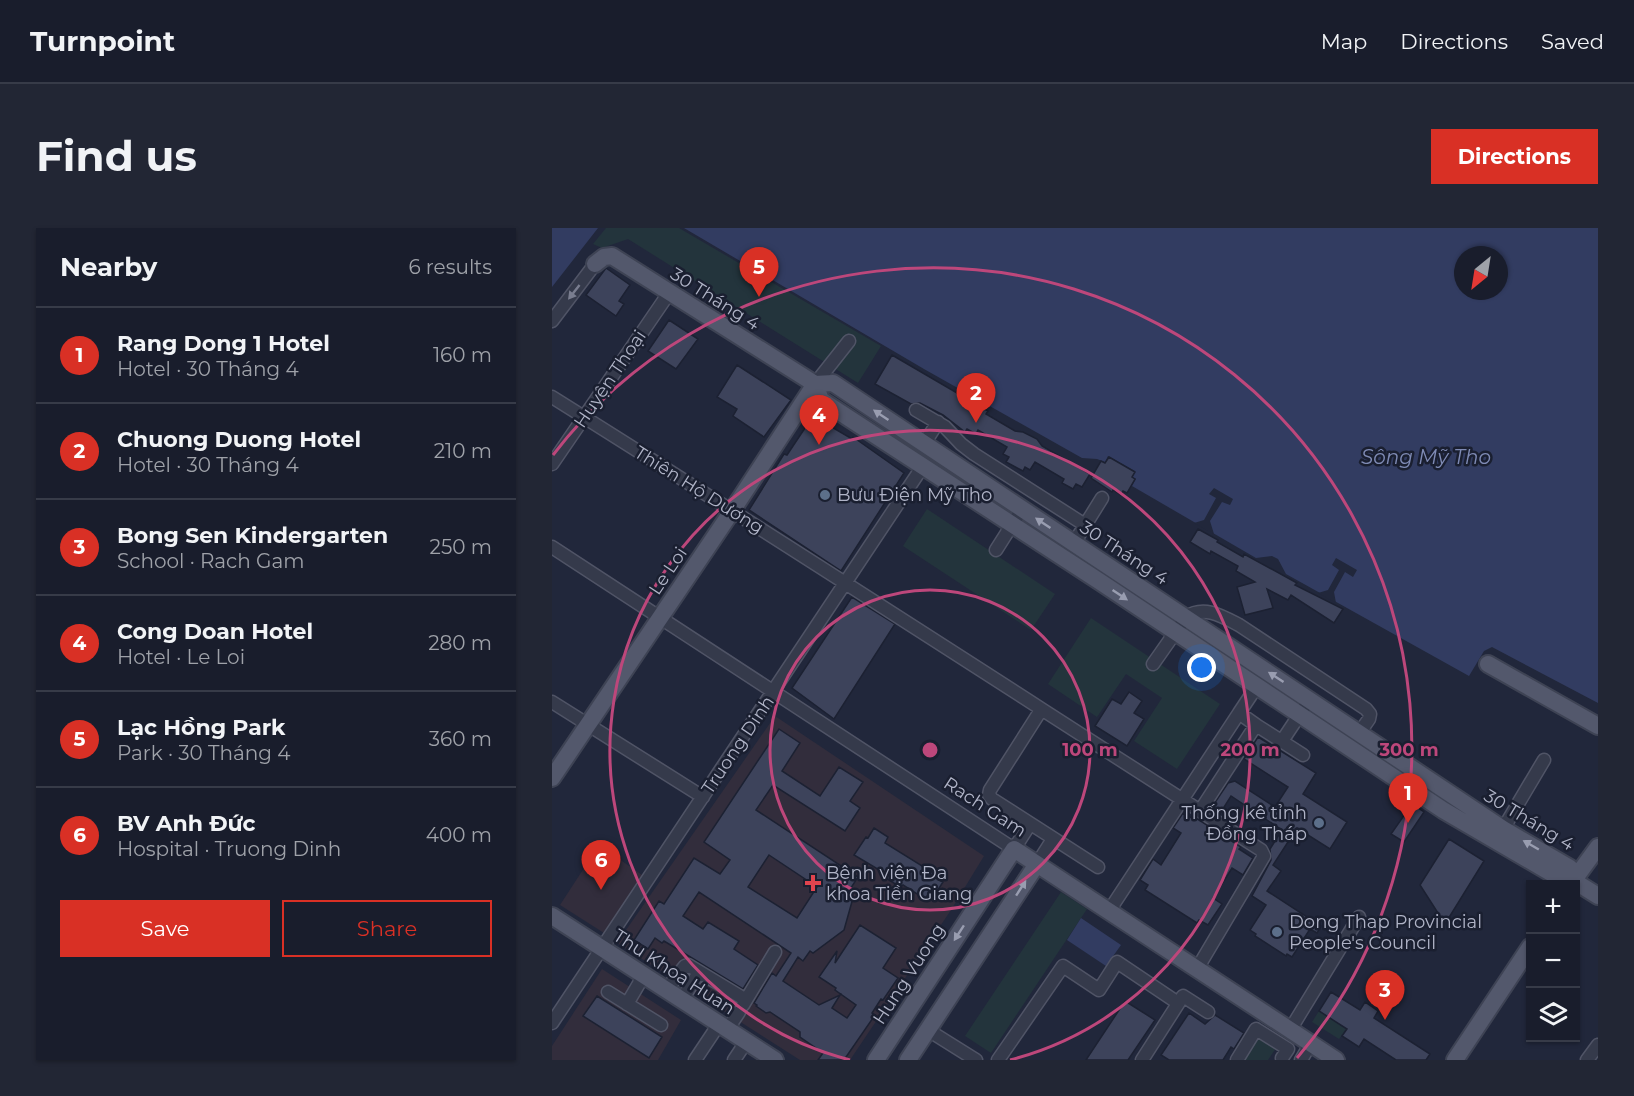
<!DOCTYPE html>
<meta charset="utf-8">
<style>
:root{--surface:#191d2c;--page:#222634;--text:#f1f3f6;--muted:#9fa2a9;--line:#373b48;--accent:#d93025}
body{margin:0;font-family:Montserrat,sans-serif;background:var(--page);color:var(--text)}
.controls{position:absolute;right:18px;bottom:18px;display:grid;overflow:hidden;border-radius:0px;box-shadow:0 2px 4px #0004}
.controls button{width:54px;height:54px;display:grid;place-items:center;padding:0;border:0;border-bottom:2px solid var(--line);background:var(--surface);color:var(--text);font:30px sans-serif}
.compass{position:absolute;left:902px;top:18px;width:54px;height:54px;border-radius:50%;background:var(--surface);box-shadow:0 2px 4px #0004;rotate:210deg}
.you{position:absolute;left:650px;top:440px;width:21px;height:21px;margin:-15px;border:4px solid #fff;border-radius:50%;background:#1a73e8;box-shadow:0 0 0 9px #1a73e833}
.badge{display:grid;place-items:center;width:39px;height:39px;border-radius:50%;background:var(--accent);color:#fff;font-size:20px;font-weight:700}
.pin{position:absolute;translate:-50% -50px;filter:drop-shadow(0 2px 3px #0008)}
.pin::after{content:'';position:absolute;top:32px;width:21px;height:18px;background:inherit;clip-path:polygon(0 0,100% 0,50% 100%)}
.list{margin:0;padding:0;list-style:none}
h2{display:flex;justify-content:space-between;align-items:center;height:78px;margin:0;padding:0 24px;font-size:26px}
h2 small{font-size:20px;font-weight:400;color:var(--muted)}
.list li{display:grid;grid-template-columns:39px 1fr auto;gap:18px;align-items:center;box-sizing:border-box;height:96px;padding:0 24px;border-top:2px solid var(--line)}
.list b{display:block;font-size:22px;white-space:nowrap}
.list p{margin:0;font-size:20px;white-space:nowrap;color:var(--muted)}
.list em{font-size:20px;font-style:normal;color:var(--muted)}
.actions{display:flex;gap:12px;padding:18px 24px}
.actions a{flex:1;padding:14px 0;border:2px solid var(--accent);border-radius:0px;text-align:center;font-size:21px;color:var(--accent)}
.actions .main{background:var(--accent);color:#fff}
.icon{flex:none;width:33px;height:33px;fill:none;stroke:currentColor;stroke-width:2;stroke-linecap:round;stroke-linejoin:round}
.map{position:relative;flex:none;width:1046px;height:832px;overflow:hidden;border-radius:0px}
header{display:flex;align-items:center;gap:36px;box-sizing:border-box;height:84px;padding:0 30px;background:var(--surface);border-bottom:2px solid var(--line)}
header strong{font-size:28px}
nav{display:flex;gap:33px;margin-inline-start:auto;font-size:21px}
.intro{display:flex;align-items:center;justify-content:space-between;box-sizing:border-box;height:144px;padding:0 36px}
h1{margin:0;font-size:42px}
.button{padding:15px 27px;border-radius:0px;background:var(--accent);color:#fff;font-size:21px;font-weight:700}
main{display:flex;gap:36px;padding:0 36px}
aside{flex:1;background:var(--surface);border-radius:0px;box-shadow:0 2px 4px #0004}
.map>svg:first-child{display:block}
.medical{fill:#322d3c}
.green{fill:#23343c}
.water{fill:#323c61;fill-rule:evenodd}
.pier{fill:#21273b}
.building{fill:#3d435b;stroke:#1c2132;stroke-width:1.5;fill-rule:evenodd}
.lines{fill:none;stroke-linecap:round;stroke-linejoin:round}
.minor-casing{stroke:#505466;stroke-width:15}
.major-casing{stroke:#3e4354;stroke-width:20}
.minor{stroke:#353a4b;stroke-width:12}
.major{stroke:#53586c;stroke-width:16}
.oneway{fill:#797d8f}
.oneway2{fill:#999db0}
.ring{fill:none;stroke:#bd477b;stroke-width:3}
.service-dot{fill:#5c6f8a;stroke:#1a1f30;stroke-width:2}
.health-dot{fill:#e0444e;stroke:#1a1f30;stroke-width:2}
.labels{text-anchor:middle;stroke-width:5;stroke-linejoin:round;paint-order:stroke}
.street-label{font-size:18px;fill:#b0b4c7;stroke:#1a1f30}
.poi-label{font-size:18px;fill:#b0b4c7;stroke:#1a1f30;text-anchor:start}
.water-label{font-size:20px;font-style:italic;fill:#7f8bb5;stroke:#1a1f30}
.centre{fill:#bd477b;stroke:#1a1f30;stroke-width:3}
.ring-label{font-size:18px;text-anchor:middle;font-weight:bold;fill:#bd477b;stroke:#1a1f30;stroke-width:5;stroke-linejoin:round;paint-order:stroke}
</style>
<header>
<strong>Turnpoint</strong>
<nav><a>Map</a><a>Directions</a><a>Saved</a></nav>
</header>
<div class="intro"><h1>Find us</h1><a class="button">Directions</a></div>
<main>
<aside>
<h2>Nearby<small>6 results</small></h2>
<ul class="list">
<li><span class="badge">1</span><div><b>Rang Dong 1 Hotel</b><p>Hotel · 30 Tháng 4</p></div><em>160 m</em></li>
<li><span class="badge">2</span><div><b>Chuong Duong Hotel</b><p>Hotel · 30 Tháng 4</p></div><em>210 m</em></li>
<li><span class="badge">3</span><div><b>Bong Sen Kindergarten</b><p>School · Rach Gam</p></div><em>250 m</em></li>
<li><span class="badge">4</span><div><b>Cong Doan Hotel</b><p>Hotel · Le Loi</p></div><em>280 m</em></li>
<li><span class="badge">5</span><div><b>Lạc Hồng Park</b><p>Park · 30 Tháng 4</p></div><em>360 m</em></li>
<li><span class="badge">6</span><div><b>BV Anh Đức</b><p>Hospital · Truong Dinh</p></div><em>400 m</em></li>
</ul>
<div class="actions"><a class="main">Save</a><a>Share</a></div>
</aside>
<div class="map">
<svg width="1046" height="832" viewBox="0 0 1046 832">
<rect width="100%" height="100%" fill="#21273b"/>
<path class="medical" d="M223 488 432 628 399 682 298 832H248L65 715Z
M47 617 90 647 52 705 8 677Z
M50 741 129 792 106 832H0V818Z"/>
<path class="green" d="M54 0H127L329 118 306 155 76 11 50 20 41 16Z
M375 281 503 366 479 402 351 318Z
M539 390 668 476 625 541 582 513 610 470 574 446 545 489 496 456Z
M509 664 535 681 439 825 413 808Z
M767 783 794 801 787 811 760 794Z
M703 803 726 817 716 832H685Z"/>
<path class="water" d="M0 0H46L0 59Z
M132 0H1046V475L940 419 932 423 917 448 734 346 726 331 720 328 704 330 580 258 584 251 580 249 583 243 556 228 553 234 545 231 530 230 372 141ZM911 27H947V63H911Z
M529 690 569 717 554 738 515 712Z"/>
<path class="pier" d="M662 260 681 271 678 277 670 274 658 293 662 306 642 295 652 292 664 270 657 266Z
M784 330 805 342 801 349 793 344 782 364 784 375 766 365 776 362 787 342 780 337Z"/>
<path class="building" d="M54 40 78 57 67 73 72 76 64 88 34 67Z
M117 92 146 111 124 141 96 123Z
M340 127 436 183 434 186 463 203 471 204 485 211 490 218 538 246 530 259 524 256 521 261 510 255 512 251 483 234 478 242 473 239 471 243 454 234 457 229 451 226 455 219 426 202 424 206 415 201 413 204 391 187 368 175 359 176 323 156Z
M185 137 239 172 212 209 181 188 185 181 165 169Z
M261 188 300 211 301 209 352 245 289 343 197 282 232 226 235 227Z
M557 229 583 244 580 249 583 251 575 265 571 263 569 267 561 262 560 264 539 250 549 233 553 235Z
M646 301 666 312 665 314 691 329 692 326 745 355 743 357 791 381 782 395 739 367 736 372 715 361 721 380 693 387 685 359 703 354 684 343 686 338 659 323 658 326 638 314Z
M300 369 343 396 282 491 240 460Z
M577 464 590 473 582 485 592 491 575 518 543 498 560 471 569 476Z
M227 501 248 515 230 543 268 568 287 539 311 554 298 573 308 580 293 603 221 557 204 582 306 649 295 666 301 670 292 702 261 725 258 723 251 733 246 729 231 753 267 777 288 767 280 780 295 790 304 777 283 762 284 760 267 749 285 723 283 735 308 697 344 720 331 740 346 750 331 772 329 771 320 785 323 787 292 832H266L271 825 248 809V804L218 784 214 785 204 778 205 777 202 775 220 745 224 748 239 725 147 664 131 688 151 701 156 694 187 713 182 721 206 737 191 761 112 713 110 715 103 710 96 721 82 712 107 673 112 676 142 630 168 646 178 632 152 614ZM217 627 265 659 245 690 196 659Z
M706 509 764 545 751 566 795 594 778 621 745 600 721 637 729 643 715 663 769 698 765 705 758 701 740 729 735 726 734 728 703 708 704 706 698 702 714 677 700 668 719 632 718 621 730 602 679 568 669 584 660 579 676 555 683 553 723 579 736 559 692 531Z
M860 576 872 584 852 614 839 606Z
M631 585 643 592 644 590 689 619 687 621 701 630 691 647 680 640 661 670 670 676 656 697 647 692 645 695 593 662 596 657 588 652 601 631 609 637 629 605 621 600Z
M322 600 336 609 333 615 388 649 387 652 391 654 384 665 379 662 373 671 351 657 348 659 334 650V646L302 627 314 609 316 610Z
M897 611 932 633 893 696 868 657Z
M779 764 808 782 813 774 826 783 822 790 878 826 874 832H844L812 811 807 819 790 808 795 801 767 783Z
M45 768 110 809 97 830 31 788Z
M573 773 603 792 576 832H534Z
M637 785 653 796 663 787 692 805 682 821 679 819 671 832H617L609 827Z"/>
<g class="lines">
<g class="minor-casing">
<path id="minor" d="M0 93 43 36
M263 156 297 113
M0 169C238 318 473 471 709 622L712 628 645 741
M364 182 393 199 409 216 422 226 533 297
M372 216 386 194
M0 236 117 65
M522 315 550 270
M0 319 462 621 478 596
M444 322 470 281
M601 436 634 389C652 377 670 388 687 397L814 481 818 486 817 491 808 504
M0 474 151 569
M489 482 438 562 437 567 440 571 546 639
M687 485 705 458
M730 513 752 480
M648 583 704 497 751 527
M951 601 992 532
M485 636 501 611
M557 683 687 485 704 497
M114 762 133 738 136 737 194 772
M56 764 109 797
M130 772 147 744
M75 776 92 747
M191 777 223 724
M0 795 371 238
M175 802 187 784
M376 802 424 832
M738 802 807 689
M143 832 167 796
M182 832 194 814
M446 832 511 738 547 762 565 734 626 775
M590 832 631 768 656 784
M685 832 704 801 736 821 730 830
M749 832 759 815
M1035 832 1046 817"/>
</g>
<g class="major-casing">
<path id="major" d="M43 36 52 29 60 28 263 156 281 155 951 601 1018 640 1022 653
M263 156 269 172 547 353 891 582 1011 652 1022 653 1046 668
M936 436 1046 498
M0 550 180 283 263 156
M1019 656 1046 619
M0 688 223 832
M324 832 462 621 784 832
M356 832 485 636
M903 832 978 719"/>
</g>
<use href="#minor" class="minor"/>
<use href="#major" class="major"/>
</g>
<defs><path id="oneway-solid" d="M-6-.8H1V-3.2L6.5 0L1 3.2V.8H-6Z" transform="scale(1.5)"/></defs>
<use class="oneway" href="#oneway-solid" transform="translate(22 64) rotate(128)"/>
<g class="oneway2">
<use href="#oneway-solid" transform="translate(329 187) rotate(-146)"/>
<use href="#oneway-solid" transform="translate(491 295) rotate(-146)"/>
<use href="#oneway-solid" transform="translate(568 367) rotate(34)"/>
<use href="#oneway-solid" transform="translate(724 449) rotate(-147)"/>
<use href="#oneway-solid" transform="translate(979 617) rotate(-150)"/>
<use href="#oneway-solid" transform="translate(469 660) rotate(-57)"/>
<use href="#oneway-solid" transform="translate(407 705) rotate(123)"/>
</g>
<g class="ring">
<circle cx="378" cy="522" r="160"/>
<path d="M298 832A320 320 0 1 1 458 832"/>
<path d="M1 227A479 479 0 1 1 745 830"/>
</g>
<g class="service-dot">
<circle cx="273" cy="267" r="6"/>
<circle cx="767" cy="595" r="6"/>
<circle cx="725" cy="704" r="6"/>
</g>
<path class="health-dot" d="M258 646h6v6h6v6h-6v6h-6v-6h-6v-6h6z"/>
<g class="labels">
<g class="street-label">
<text transform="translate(163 71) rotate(32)" y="6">30 Tháng 4</text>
<text transform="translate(58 151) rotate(-56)" y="6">Huyện Thoại</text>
<text transform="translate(147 262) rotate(32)" y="6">Thiên Hộ Dương</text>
<text transform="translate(572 325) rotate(33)" y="6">30 Tháng 4</text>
<text transform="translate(116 343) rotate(-56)" y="6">Le Loi</text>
<text transform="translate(186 517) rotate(-56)" y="6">Truong Dinh</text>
<text transform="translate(433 579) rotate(33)" y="6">Rach Gam</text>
<text transform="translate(977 592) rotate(31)" y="6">30 Tháng 4</text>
<text transform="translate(122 744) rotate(33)" y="6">Thu Khoa Huan</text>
<text transform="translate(357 746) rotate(-57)" y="6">Hung Vuong</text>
</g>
<g class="poi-label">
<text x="285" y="273">Bưu Điện Mỹ Tho</text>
<text x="755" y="591" text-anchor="end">Thống kê tỉnh<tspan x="755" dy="21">Đồng Tháp</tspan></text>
<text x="274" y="651">Bệnh viện Đa<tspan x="274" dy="21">khoa Tiền Giang</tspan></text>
<text x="737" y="700">Dong Thap Provincial<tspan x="737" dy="21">People's Council</tspan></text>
</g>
<g class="water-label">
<text x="874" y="236">Sông Mỹ Tho</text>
</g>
</g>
<circle cx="378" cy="522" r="9" class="centre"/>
<g class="ring-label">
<text x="538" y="528">100 m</text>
<text x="698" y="528">200 m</text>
<text x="857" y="528">300 m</text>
</g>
</svg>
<div class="controls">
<button>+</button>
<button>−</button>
<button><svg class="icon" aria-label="layers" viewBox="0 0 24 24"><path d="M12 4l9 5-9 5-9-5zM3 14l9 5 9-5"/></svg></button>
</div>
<svg class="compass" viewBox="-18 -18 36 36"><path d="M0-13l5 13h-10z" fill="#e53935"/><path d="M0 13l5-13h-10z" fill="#9fa2a9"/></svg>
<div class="you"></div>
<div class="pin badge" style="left:856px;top:595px">1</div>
<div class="pin badge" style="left:424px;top:195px">2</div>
<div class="pin badge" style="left:833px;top:792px">3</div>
<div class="pin badge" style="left:267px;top:217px">4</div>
<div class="pin badge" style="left:207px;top:69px">5</div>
<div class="pin badge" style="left:49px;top:662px">6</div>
</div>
</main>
